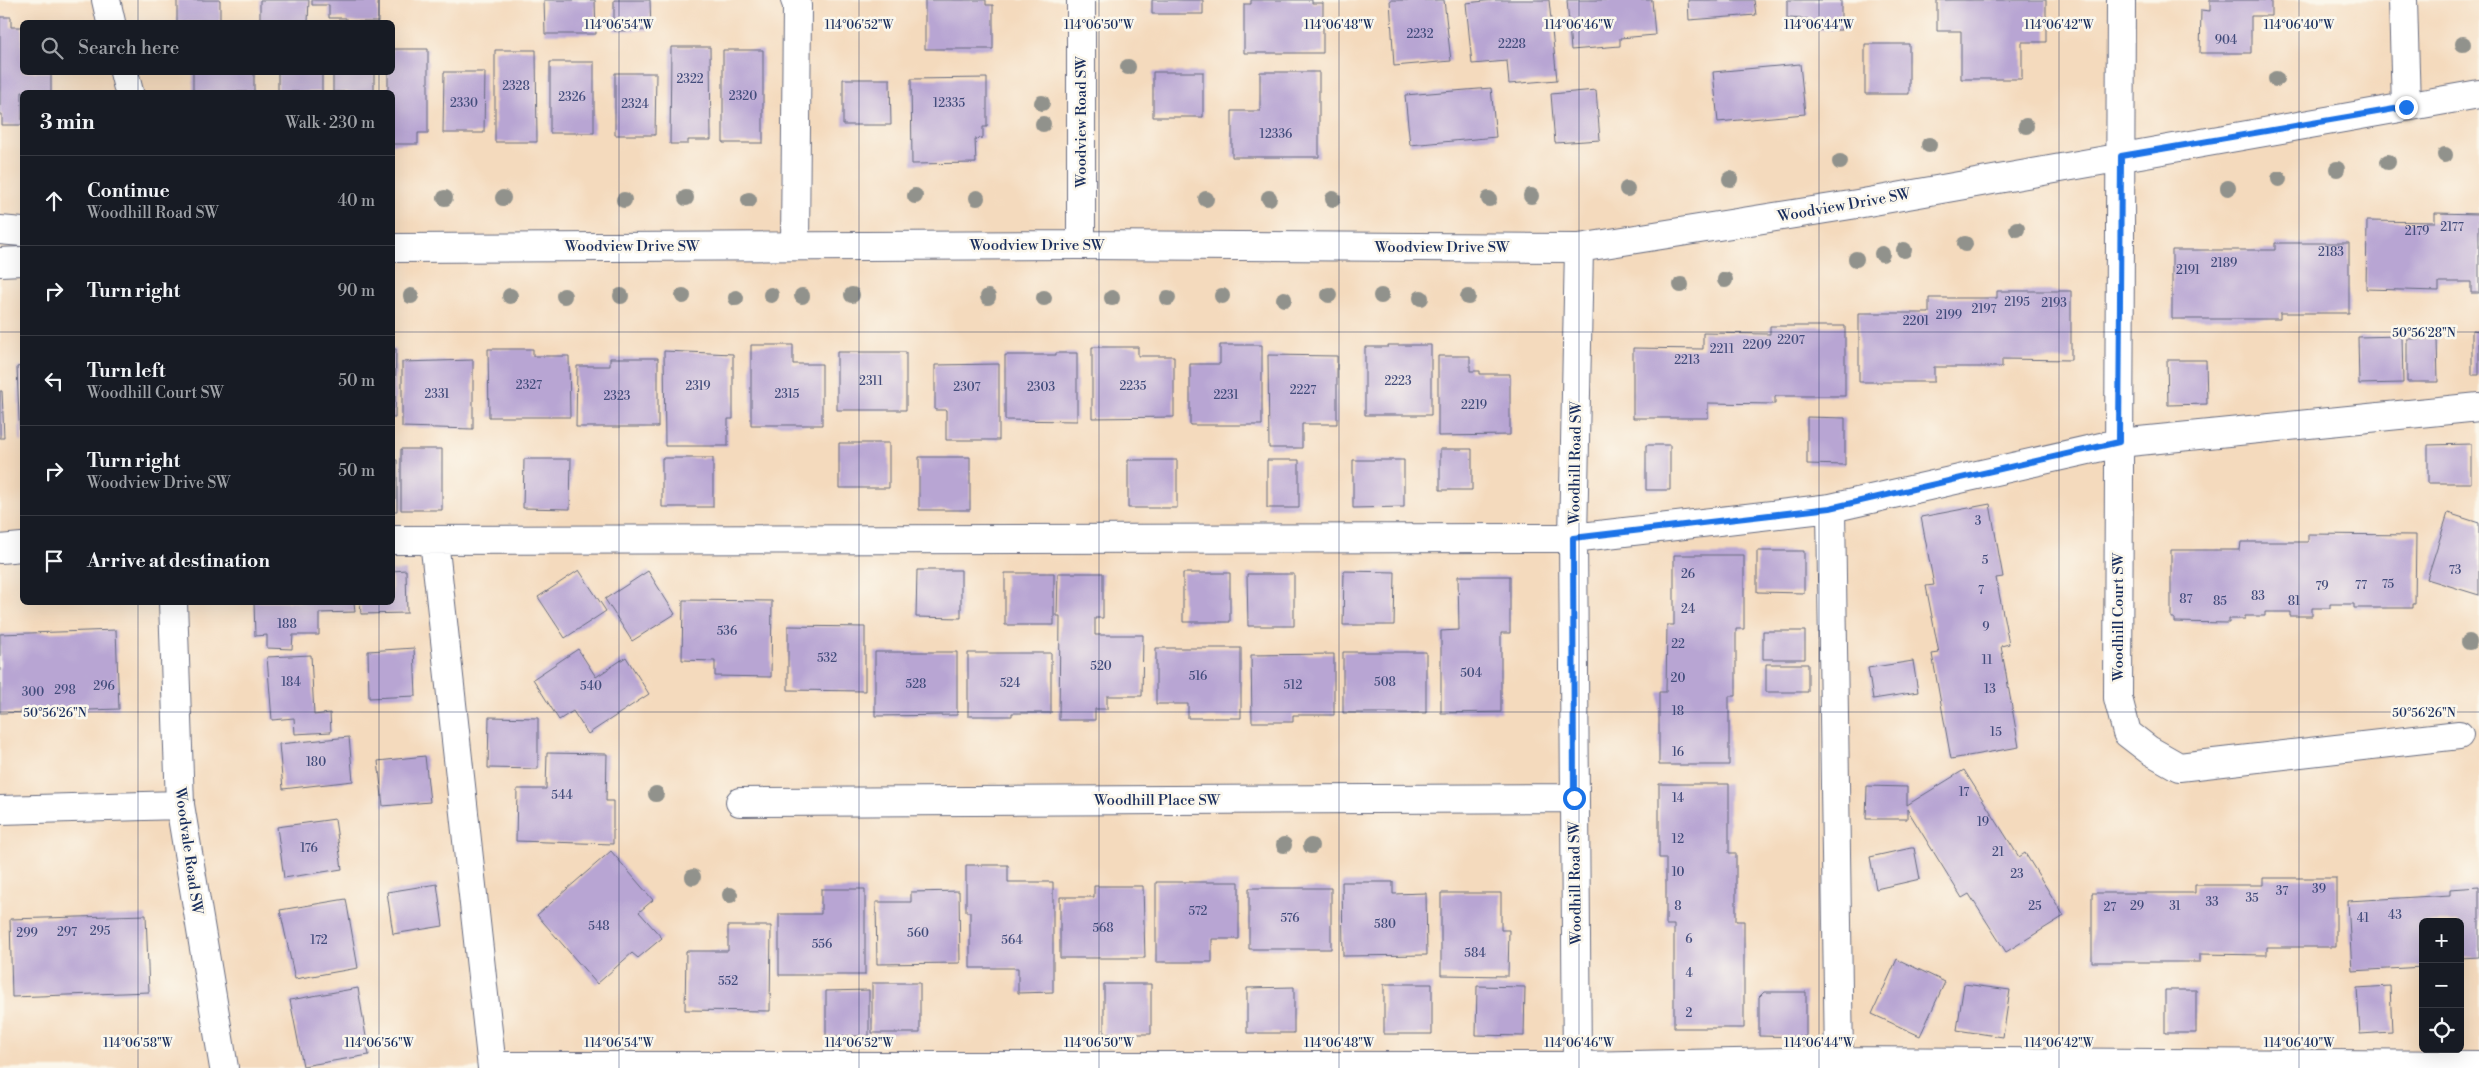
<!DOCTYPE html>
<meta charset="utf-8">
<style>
:root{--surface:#171b24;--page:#20242c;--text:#f1f3f6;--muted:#9ea1a6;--line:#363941}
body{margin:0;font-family:"Libre Bodoni",serif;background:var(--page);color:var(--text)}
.controls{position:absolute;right:15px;bottom:15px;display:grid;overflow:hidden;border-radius:8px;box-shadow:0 5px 20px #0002}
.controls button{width:45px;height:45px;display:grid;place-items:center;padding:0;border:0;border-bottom:1px solid var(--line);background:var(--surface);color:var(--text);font:25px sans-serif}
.stop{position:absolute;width:15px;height:15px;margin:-11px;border:4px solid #1a73e8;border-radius:50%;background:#fff}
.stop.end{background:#1a73e8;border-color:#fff;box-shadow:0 1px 5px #0008}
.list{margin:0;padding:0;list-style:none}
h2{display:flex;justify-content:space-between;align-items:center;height:65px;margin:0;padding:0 20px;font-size:21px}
h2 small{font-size:16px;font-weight:400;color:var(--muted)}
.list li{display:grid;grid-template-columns:32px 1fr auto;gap:15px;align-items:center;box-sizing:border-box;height:90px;padding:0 20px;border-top:1px solid var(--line)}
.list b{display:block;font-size:19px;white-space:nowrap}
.list p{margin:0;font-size:16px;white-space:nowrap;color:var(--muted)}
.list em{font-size:16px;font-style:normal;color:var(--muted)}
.icon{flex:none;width:28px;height:28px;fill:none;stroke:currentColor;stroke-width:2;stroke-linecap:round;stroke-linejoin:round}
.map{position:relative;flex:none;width:2479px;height:1068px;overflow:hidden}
.search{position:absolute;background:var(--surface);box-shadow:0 5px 20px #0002;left:20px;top:20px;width:375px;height:55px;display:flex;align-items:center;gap:12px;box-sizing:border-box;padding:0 18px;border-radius:8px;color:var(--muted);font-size:19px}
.panel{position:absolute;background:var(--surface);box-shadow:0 5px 20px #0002;left:20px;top:90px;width:375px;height:515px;border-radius:8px}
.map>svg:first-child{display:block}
.building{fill:#b8a5d3}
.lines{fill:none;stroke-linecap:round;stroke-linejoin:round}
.minor-casing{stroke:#676b7f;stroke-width:30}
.minor{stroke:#fff;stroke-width:28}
.tree{fill:#91928c}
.route{stroke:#1a73e8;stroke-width:6}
.ticks{fill:none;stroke:#1b2f5e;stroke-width:1;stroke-opacity:0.45}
.labels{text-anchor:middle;stroke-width:5;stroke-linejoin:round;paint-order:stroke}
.number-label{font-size:12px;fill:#424c7b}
.street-label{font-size:15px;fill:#1b2f5e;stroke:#fbf7ec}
.ticks-label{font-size:12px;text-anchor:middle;fill:#1b2f5e;stroke:#fbf7ec;stroke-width:5;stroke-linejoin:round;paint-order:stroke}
</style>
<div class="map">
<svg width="2479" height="1068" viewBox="0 0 2479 1068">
<rect width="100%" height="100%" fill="#fbf7ec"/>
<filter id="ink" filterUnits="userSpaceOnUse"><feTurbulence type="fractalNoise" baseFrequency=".02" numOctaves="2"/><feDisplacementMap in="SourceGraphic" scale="10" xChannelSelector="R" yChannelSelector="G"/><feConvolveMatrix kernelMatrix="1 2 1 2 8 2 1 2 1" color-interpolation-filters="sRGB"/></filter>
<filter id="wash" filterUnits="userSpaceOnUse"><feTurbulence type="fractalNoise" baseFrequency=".0096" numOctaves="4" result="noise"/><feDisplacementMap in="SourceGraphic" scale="20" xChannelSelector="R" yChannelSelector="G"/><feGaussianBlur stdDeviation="1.12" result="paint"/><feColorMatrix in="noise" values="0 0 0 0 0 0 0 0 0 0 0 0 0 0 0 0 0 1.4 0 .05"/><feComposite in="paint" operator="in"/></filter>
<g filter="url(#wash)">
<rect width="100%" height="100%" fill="#f4dabd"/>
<g id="blocks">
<path class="building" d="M177 0H220V22H177Z
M260 0H309L308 22H260Z
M312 0H378V22H346V18H329V5H312Z
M544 0H595L596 34H545Z
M614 0H650L651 30 614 31Z
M925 0H986V5H993V49H925Z
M1152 0H1203V14H1152Z
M1251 0H1312V3H1323V53H1244V4H1251Z
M1390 0H1444L1451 61 1394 66Z
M1494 0H1549L1557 80 1509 84 1507 61 1472 64 1466 3Z
M1567 0H1652L1655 35 1620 38V46L1571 50Z
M1688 0H1754L1756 15 1689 20Z
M1787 0H1841V30H1808V19L1787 18Z
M1937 0H2046V42H2022V79H1961V31H1937Z
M2210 0H2271V16H2251V53H2200L2201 10 2210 11Z
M0 17H11V27H22V72H51V92H22V125H2V114H0Z
M1865 44H1909V94H1865Z
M671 47H710L711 140H688V144H670Z
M392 49H428V133H418V144H392V92H388V72H392Z
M495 50H536L537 142H495Z
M723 50H763V143H723Z
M550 62H594V133H550Z
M1800 64 1805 114 1718 122 1713 72Z
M193 72H254V92H193Z
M278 72H322V92H278Z
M333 72H374V92H333Z
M444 72H485L484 133H443Z
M1153 72H1203V117H1153Z
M1260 72H1319V157H1232V111H1260Z
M615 73H656L655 135H615Z
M987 78V127H983V138L975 139 976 163 912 164 911 79Z
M843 79H890L891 125H843Z
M1491 88 1496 137 1410 145 1405 95Z
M1596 90 1600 140 1555 143 1551 94Z
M2435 213 2479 214V293H2471V282H2439V291L2366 289 2367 221 2435 222Z
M2275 243H2349V313H2280V319H2172V250H2275Z
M1997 291H2071V360L2002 359V367H1934V382H1859V313H1929V298H1997Z
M1770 326H1845V396H1775V404L1708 403V418H1633V348L1703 349V333L1770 334Z
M2472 330 2479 331V375H2472Z
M2402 336 2403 383 2359 384 2358 337Z
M2437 338 2438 382H2407V339Z
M751 345H793V364H822V425H751Z
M1220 345H1262V425H1190V364H1220Z
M1388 345H1431V415H1365V347H1388Z
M1092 347H1138V356H1174V417L1092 418Z
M392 349H396L395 418H392Z
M488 349H533V356H569L570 417H489Z
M664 351 733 354V419H728V446H665Z
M837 352H906V410H837Z
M1056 353H1077V421L1005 420V355H1056Z
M1268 355 1337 356V424H1302V448H1269Z
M1438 356H1470V371H1480V374H1510V435L1438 436Z
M610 358H658V427H576L577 366H610Z
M473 360V429L402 427V362Z
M2167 360H2206L2207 404 2168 405Z
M999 364V440H946V410H935V365Z
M22 366V441H20L17 367Z
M0 391H2L4 438H0Z
M1807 417 1845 418V465L1807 464Z
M839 443H889V488H839Z
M2471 444V483H2428V445Z
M1646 445H1670V490H1646Z
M401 449H442V510H401Z
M1440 449H1472V490H1440Z
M919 457H970V510H919Z
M662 458H713V507H662Z
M524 459H571L570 509 523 508Z
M392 460H397V511H392Z
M1128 460H1177V508H1128Z
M1267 460H1299V508H1267Z
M1353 460H1404V507L1353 508Z
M1990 504 2003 577 1996 578 2009 644 2001 646 2019 747 1951 759 1932 654 1939 653 1926 586 1934 585 1921 517Z
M2448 513 2479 523V595L2427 579Z
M2308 534 2416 535 2415 604H2413V608H2354V604H2330V608H2312V616H2290V612H2265V616H2245V619H2229V623L2174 622V618H2171V550H2240L2241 542H2308Z
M1757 551H1804V593L1757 592Z
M1674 555H1744V629H1736V696H1729V765H1659V692H1666L1667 625H1674Z
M406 570 407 613 361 614 360 602H392V571Z
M579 570 606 611 565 638 538 597Z
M917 570H961V618L916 617Z
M648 571 675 614 632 641 605 599Z
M1344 571 1395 572 1394 625H1343Z
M1005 573H1054V625H1005Z
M1058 573H1103V618H1095V635H1143L1142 696H1107V709H1095V720H1059L1060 616H1057Z
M1183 573H1230V622H1183Z
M1247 574H1294V626H1248Z
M1458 576H1510V633H1501V712L1441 713V631L1459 630Z
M683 600 772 601 771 677 715 676V661L682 660Z
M254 602H354L355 612 319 613V635H293L292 649 267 648V635L255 636Z
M788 626 865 627V691L788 690Z
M116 630 119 709 0 713V634Z
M1763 631H1805V659H1763Z
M414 648 416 696 369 698 368 651Z
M1156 648H1241V718H1188V704H1156Z
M578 649 596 677 626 657 649 694 588 734 573 711 559 720 533 679Z
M875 652H957V715L875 716Z
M1343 652H1426V713H1343Z
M968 653H1051V713H1012V716H968Z
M1334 654V715H1293V722H1252L1251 655Z
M311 655 314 715 330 713 331 732 295 734 294 718 272 720 267 657Z
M1913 661 1918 692 1873 699 1868 668Z
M1766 664H1808V692H1766Z
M489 717 538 718V769L488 768Z
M349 737 353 781 283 789 279 744Z
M547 753 607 754 606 801H613V844L516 841 517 789H546Z
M425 756 430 802 383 806 378 761Z
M1964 770 2019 857 2025 853 2064 916 2006 952 1969 894 1962 898 1907 809V819H1866L1867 786 1907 787V805Z
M1659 784H1729V853H1736V921H1744V1028H1674V925H1666V858H1659Z
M335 819 342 869 284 878 277 827Z
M1911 848H1914L1920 879 1876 889 1870 857Z
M611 851 653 900 639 912 662 938 638 958 632 953 597 984 537 915Z
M966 865H1008V882H1053V992L1018 993V968H970V912H966Z
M2263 878H2336V947H2267V955L2200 954V962H2092V893H2195V885H2263Z
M1156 882H1239V939H1212V962H1156Z
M1342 882H1393V894L1426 893 1427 955 1343 956Z
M437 884 443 926 393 934 387 892Z
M1094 886H1143L1145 958H1060V897H1094Z
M2479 887V957L2460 958V922H2423V967L2352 971 2348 901 2450 895V889Z
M1249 888H1331V949H1249Z
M821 889H865V975H779V914H821Z
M959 891 960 963 877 964 876 902H911V892Z
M1441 893H1501V930H1509L1508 976 1441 975Z
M346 899 358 968 295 979 280 910Z
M146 915 149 992 12 997 10 919Z
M728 926H771L770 1011 685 1010 686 951H728Z
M1897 959 1945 982 1920 1036 1872 1014Z
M872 983H920V1033H872Z
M1104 984H1151V1034H1104Z
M1384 984H1432V1034H1384Z
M1964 984 2010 990 2003 1037 1957 1030Z
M1477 986 1525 987 1524 1036 1476 1035Z
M2390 986 2392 1032 2360 1034 2357 988Z
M1294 987V1033H1247V988Z
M358 988 369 1055 303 1066 290 1000Z
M869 990V1036H826V991Z
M2165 990H2196V1033H2165Z
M1764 992H1806V1037L1759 1036V997Z"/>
</g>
</g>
<g filter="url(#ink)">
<use href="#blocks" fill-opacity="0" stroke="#676b7f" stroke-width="1"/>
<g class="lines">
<g class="minor-casing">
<path id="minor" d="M106 0 111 22
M795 0 797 5 795 246
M2121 0 2118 698 2127 733 2149 750 2179 767 2459 735
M2403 0 2406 107
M124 72 129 92
M0 230 22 232
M1081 245V0
M392 248 1081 245 1579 248 1857 204 2479 94
M0 262 22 261
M1831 508 1839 1061
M392 540 1573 538 1831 508 2119 443 2479 407
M434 540 492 1068
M0 549 22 547
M173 602 180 805 224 1068
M740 802 1574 798
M0 810 180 805
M492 1066H1577L1839 1061 2479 1065
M1577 1068 1573 538 1579 248"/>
</g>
<use href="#minor" class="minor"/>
</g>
<g class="tree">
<circle cx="2463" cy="44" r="8"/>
<circle cx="1128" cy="67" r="8"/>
<circle cx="2276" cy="79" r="8"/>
<circle cx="1042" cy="103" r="8"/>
<circle cx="1043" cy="124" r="8"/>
<circle cx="2026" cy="126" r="8"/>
<circle cx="1929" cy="145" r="8"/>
<circle cx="2445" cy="155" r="8"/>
<circle cx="1840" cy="162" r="8"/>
<circle cx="2388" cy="162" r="8"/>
<circle cx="2337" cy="169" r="8"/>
<circle cx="1730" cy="179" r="8"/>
<circle cx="2279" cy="179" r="8"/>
<circle cx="2228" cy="188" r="8"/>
<circle cx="1627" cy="189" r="8"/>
<circle cx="915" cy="196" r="8"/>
<circle cx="1531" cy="196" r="8"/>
<circle cx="445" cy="198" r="8"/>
<circle cx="503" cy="198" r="8"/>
<circle cx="686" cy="198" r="8"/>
<circle cx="977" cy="198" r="8"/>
<circle cx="1269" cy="198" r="8"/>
<circle cx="1206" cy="199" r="8"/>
<circle cx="1333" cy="199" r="8"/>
<circle cx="1489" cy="199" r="8"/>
<circle cx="624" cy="200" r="8"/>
<circle cx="749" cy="200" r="8"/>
<circle cx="2017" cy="229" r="8"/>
<circle cx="1965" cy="244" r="8"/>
<circle cx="1904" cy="250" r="8"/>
<circle cx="1882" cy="254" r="8"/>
<circle cx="1856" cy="259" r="8"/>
<circle cx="1725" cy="280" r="8"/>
<circle cx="1681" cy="285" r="8"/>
<circle cx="771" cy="295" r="8"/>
<circle cx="852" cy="295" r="8"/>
<circle cx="1329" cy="295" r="8"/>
<circle cx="411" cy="296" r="8"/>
<circle cx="510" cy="296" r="8"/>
<circle cx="564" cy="296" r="8"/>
<circle cx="621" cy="296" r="8"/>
<circle cx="683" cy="296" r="8"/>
<circle cx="802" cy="296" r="8"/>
<circle cx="1222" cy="296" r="8"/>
<circle cx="1381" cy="296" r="8"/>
<circle cx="988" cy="297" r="8"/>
<circle cx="1468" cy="297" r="8"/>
<circle cx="736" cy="298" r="8"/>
<circle cx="1044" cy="298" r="8"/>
<circle cx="1112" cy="298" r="8"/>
<circle cx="1168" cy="298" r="8"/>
<circle cx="1421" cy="298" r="8"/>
<circle cx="1284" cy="299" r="8"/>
<circle cx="2469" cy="642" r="8"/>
<circle cx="656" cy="794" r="8"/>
<circle cx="1284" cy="845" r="8"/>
<circle cx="1311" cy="846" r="8"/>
<circle cx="693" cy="877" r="8"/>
<circle cx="730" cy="895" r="8"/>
</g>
</g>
<g class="lines" filter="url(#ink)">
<path class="route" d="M1574 798 1573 538 1830 508 2119 442 2121 156 2406 107"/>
</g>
<path class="ticks" d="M138 0V22M379 0V22M619 0V1068M859 0V1068M1099 0V1068M1339 0V1068M1579 0V1068M1819 0V1068M2059 0V1068M2299 0V1068M138 72V92M379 72V92M0 332H22M392 332H2479M138 602V1068M379 602V1068M0 712H2479"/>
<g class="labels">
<g class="number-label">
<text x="1420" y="38">2232</text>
<text x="2226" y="44">904</text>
<text x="1512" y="48">2228</text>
<text x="690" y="83">2322</text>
<text x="516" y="90">2328</text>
<text x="743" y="100">2320</text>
<text x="572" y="101">2326</text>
<text x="464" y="107">2330</text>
<text x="949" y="107">12335</text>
<text x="635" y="108">2324</text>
<text x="1276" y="138">12336</text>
<text x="2452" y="231">2177</text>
<text x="2417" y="235">2179</text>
<text x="2331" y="256">2183</text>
<text x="2224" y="267">2189</text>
<text x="2188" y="274">2191</text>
<text x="2017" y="306">2195</text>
<text x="2054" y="307">2193</text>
<text x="1984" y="313">2197</text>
<text x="1949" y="319">2199</text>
<text x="1916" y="325">2201</text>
<text x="1791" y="344">2207</text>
<text x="1757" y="349">2209</text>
<text x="1722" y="353">2211</text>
<text x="1687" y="364">2213</text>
<text x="871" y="385">2311</text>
<text x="1398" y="385">2223</text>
<text x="529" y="389">2327</text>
<text x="698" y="390">2319</text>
<text x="1133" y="390">2235</text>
<text x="967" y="391">2307</text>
<text x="1041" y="391">2303</text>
<text x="1303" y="394">2227</text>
<text x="437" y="398">2331</text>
<text x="787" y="398">2315</text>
<text x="1226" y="399">2231</text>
<text x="617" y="400">2323</text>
<text x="1474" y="409">2219</text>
<text x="1978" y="525">3</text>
<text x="1985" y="564">5</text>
<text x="2455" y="574">73</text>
<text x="1688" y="578">26</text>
<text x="2388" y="588">75</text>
<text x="2361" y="589">77</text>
<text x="2322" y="590">79</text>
<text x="1981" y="594">7</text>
<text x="2258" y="600">83</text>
<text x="2186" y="603">87</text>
<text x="2220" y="605">85</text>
<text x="2294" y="605">81</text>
<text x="1688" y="613">24</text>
<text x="287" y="628">188</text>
<text x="1986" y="631">9</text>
<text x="727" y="635">536</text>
<text x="1678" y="648">22</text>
<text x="827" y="662">532</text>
<text x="1987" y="664">11</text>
<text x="1101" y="670">520</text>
<text x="1471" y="677">504</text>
<text x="1198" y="680">516</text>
<text x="1678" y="682">20</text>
<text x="291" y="686">184</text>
<text x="1385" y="686">508</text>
<text x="1010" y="687">524</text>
<text x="916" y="688">528</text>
<text x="1293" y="689">512</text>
<text x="104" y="690">296</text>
<text x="591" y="690">540</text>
<text x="1990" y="693">13</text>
<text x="65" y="694">298</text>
<text x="33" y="696">300</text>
<text x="1678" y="715">18</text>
<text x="1996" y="736">15</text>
<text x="1678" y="756">16</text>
<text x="316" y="766">180</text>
<text x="1964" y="796">17</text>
<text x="562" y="799">544</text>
<text x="1678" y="802">14</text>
<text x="1983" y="826">19</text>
<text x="1678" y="843">12</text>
<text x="309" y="852">176</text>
<text x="1998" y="856">21</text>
<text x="1678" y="876">10</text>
<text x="2017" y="878">23</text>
<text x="2319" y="893">39</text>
<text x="2282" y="895">37</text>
<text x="2252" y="902">35</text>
<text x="2212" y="906">33</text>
<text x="1678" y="910">8</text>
<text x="2035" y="910">25</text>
<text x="2137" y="910">29</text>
<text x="2175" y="910">31</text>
<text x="2110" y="911">27</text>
<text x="1198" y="915">572</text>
<text x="2395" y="919">43</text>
<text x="1290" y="922">576</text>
<text x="2363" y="922">41</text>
<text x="1385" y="928">580</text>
<text x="599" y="930">548</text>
<text x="1103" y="932">568</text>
<text x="100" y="935">295</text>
<text x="67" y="936">297</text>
<text x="27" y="937">299</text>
<text x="918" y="937">560</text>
<text x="1689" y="943">6</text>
<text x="319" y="944">172</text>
<text x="1012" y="944">564</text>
<text x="822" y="948">556</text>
<text x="1475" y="957">584</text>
<text x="1689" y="977">4</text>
<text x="728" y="985">552</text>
<text x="1689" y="1017">2</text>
</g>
<g class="street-label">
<text transform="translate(1081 122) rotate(-90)" y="5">Woodview Road SW</text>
<text transform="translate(1844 205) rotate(-10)" y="5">Woodview Drive SW</text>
<text x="1037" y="250">Woodview Drive SW</text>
<text x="632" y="251">Woodview Drive SW</text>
<text x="1442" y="252">Woodview Drive SW</text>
<text transform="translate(1575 463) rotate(-89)" y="5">Woodhill Road SW</text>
<text transform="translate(2118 617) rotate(-90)" y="5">Woodhill Court SW</text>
<text x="1157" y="805">Woodhill Place SW</text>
<text transform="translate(189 851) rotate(82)" y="5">Woodvale Road SW</text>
<text transform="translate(1575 883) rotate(-91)" y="5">Woodhill Road SW</text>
</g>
</g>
<g class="ticks-label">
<text x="619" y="29">114°06'54"W</text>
<text x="859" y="29">114°06'52"W</text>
<text x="1099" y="29">114°06'50"W</text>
<text x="1339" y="29">114°06'48"W</text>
<text x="1579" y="29">114°06'46"W</text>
<text x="1819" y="29">114°06'44"W</text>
<text x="2059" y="29">114°06'42"W</text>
<text x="2299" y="29">114°06'40"W</text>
<text x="2424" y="337">50°56'28"N</text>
<text x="55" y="717">50°56'26"N</text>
<text x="2424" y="717">50°56'26"N</text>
<text x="138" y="1047">114°06'58"W</text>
<text x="379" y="1047">114°06'56"W</text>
<text x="619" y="1047">114°06'54"W</text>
<text x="859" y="1047">114°06'52"W</text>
<text x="1099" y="1047">114°06'50"W</text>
<text x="1339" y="1047">114°06'48"W</text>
<text x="1579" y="1047">114°06'46"W</text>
<text x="1819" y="1047">114°06'44"W</text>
<text x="2059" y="1047">114°06'42"W</text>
<text x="2299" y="1047">114°06'40"W</text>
</g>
</svg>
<div class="controls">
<button>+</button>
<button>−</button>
<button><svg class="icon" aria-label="locate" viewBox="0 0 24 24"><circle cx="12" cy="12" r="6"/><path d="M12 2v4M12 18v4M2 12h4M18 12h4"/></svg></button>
</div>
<div class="stop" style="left:1574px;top:798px"></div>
<div class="stop end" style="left:2406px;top:107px"></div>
<div class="search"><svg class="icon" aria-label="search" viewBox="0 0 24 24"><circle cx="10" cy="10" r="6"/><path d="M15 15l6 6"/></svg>Search here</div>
<section class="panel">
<h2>3 min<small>Walk · 230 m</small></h2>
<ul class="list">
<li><svg class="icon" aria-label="ahead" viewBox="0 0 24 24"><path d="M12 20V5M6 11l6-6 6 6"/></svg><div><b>Continue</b><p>Woodhill Road SW</p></div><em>40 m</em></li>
<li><svg class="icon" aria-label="right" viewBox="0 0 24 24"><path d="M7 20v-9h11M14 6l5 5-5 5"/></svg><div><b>Turn right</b></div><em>90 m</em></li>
<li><svg class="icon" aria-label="left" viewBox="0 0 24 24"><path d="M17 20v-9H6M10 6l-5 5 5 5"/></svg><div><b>Turn left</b><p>Woodhill Court SW</p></div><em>50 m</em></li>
<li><svg class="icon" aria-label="right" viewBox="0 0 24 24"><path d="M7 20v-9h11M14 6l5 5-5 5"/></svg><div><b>Turn right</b><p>Woodview Drive SW</p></div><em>50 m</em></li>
<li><svg class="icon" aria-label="arrive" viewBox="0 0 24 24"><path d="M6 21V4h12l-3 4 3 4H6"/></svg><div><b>Arrive at destination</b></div></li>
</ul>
</section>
</div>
